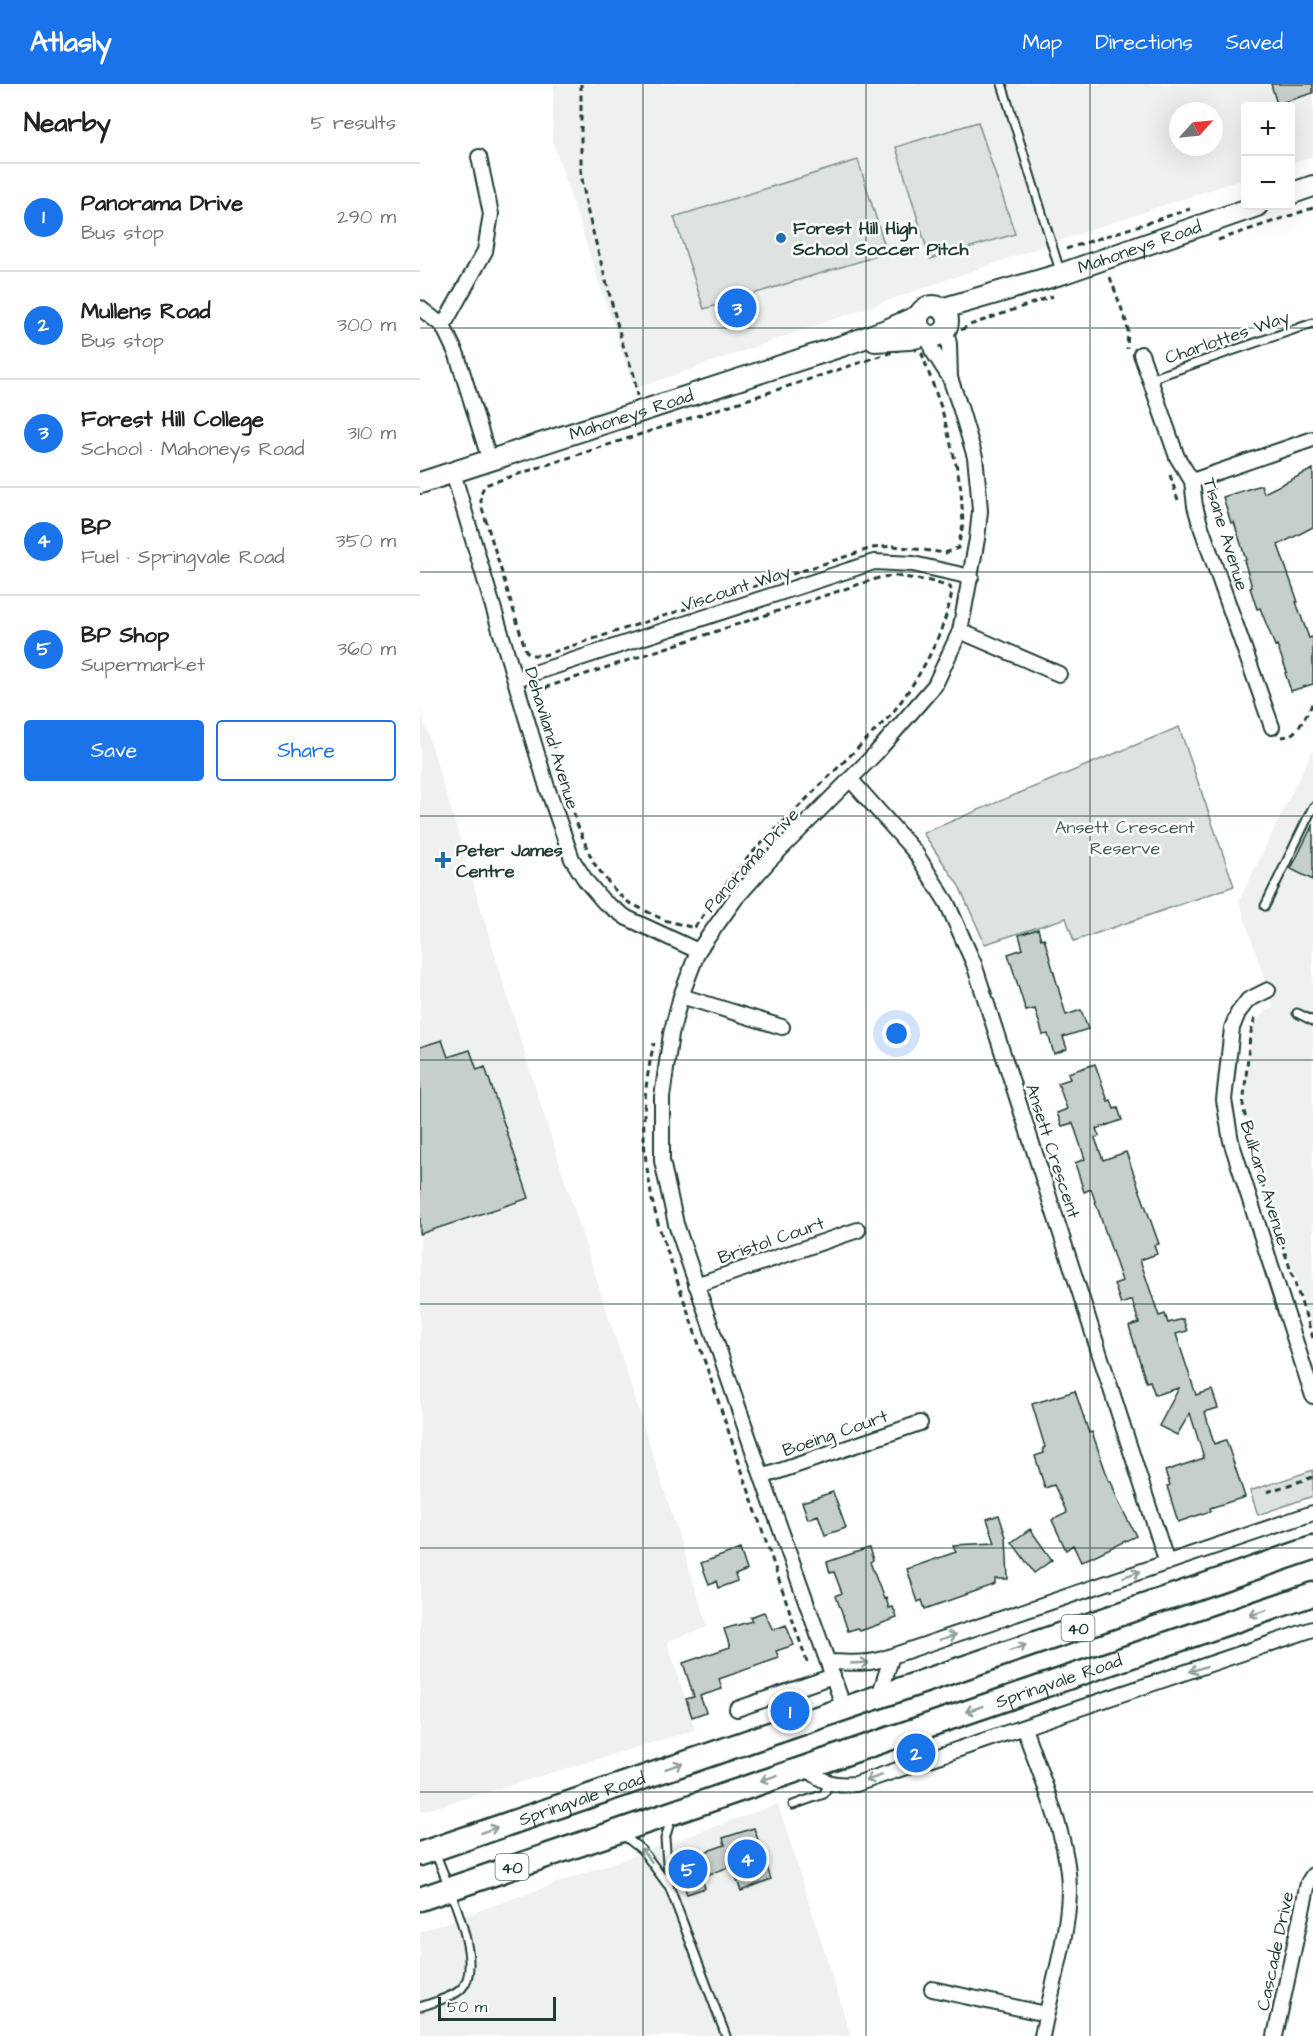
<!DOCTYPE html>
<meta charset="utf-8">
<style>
:root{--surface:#fff;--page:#f6f6f6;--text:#202124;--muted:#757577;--line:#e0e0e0;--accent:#1a73e8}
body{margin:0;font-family:"Architects Daughter",sans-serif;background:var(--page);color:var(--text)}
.controls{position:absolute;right:18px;top:18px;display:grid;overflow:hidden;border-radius:6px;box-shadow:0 6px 24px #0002}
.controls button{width:54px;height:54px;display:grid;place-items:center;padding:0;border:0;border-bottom:2px solid var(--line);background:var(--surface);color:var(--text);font:30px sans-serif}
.compass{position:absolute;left:749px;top:18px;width:54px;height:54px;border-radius:50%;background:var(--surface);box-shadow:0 6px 24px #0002;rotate:63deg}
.scale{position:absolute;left:18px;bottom:15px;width:118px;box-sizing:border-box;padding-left:6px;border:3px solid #1f3d34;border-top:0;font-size:16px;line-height:21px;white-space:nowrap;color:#1f3d34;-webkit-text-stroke:4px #fff;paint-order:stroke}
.you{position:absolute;left:477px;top:950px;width:21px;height:21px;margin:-15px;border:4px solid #fff;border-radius:50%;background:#1a73e8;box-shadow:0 0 0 9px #1a73e833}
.badge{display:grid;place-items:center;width:39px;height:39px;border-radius:50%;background:var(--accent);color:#fff;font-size:20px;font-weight:700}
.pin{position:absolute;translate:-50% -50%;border:3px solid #fff;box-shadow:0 2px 6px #0006}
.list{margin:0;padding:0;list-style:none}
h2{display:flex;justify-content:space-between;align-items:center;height:78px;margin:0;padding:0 24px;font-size:26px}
h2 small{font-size:20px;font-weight:400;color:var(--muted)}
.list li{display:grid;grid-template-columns:39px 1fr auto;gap:18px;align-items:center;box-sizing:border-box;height:108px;padding:0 24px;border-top:2px solid var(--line)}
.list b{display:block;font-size:22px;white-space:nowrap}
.list p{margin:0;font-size:20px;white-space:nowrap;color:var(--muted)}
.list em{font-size:20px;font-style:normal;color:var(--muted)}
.actions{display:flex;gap:12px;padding:18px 24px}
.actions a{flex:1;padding:14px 0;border:2px solid var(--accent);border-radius:6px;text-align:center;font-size:21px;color:var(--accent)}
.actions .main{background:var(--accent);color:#fff}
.map{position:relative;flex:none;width:893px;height:1952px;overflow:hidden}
header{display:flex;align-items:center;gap:36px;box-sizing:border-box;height:84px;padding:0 30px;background:var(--accent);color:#fff}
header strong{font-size:28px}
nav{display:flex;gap:33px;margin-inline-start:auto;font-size:21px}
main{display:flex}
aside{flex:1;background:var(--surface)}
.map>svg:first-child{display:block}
.built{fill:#eef1f0;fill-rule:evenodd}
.green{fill:#dee3e2;stroke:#7e908b;stroke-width:1.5}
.building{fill:#c7cfcc;stroke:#1f3d34;stroke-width:1.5}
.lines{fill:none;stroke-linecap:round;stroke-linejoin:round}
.service-casing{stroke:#1f3d34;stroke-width:11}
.minor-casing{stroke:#1f3d34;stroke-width:18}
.secondary-casing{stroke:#1f3d34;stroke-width:24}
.trunk-casing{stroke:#1f3d34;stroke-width:27}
.path{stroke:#1f3d34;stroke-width:3;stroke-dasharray:6 4.5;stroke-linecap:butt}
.service{stroke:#fff;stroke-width:7}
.minor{stroke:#fff;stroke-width:14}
.secondary{stroke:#fff;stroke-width:20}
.trunk{stroke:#fff;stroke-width:22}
.oneway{stroke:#8f9e9a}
.grid{fill:none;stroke:#1f3d34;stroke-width:1.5;stroke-opacity:0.55}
.poi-dot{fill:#1f6fb2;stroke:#fff;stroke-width:2}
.labels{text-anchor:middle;stroke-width:5;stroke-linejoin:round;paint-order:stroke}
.shield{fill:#fff;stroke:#627771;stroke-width:1.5}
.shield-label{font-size:16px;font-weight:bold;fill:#1f3d34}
.poi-label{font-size:18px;font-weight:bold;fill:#1f3d34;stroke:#fff;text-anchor:start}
.street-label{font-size:18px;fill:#1f3d34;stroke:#fff}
.park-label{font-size:18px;fill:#455e57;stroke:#fff}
</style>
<header>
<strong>Atlasly</strong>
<nav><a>Map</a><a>Directions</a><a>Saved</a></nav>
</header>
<main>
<aside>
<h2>Nearby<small>5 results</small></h2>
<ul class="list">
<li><span class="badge">1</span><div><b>Panorama Drive</b><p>Bus stop</p></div><em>290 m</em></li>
<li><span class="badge">2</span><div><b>Mullens Road</b><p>Bus stop</p></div><em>300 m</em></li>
<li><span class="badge">3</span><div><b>Forest Hill College</b><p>School · Mahoneys Road</p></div><em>310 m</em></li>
<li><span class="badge">4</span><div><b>BP</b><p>Fuel · Springvale Road</p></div><em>350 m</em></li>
<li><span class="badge">5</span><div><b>BP Shop</b><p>Supermarket</p></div><em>360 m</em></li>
</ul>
<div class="actions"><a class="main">Save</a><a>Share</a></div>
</aside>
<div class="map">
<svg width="893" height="1952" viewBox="0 0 893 1952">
<rect width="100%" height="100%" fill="#fff"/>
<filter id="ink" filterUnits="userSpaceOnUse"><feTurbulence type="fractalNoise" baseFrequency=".0167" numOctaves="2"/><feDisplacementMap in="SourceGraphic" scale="12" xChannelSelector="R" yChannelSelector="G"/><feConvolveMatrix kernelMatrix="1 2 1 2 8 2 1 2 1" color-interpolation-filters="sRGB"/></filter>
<g filter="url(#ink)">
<path class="built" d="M134 0H893V72L871 79 870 22H826L825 94 679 143 214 305 132 55ZM758 27H794V63H758Z
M0 624 117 1009 288 1543 247 1557 275 1646 0 1728Z
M893 665V1248L830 1052 825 1026 824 1006 833 945 836 936 846 927 854 924 819 817Z
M358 1720 431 1952H0V1848Z"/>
<path class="green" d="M558 38 595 150 510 175 476 63Z
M438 76 467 169 284 225 254 133Z
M759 643 814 802 654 857 646 834 565 860 539 802 503 749Z
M893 1386V1412L838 1431 830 1407Z"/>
<path class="building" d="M851 0H893V9L857 20Z
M893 385V443L858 461 878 518H876L889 554 893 553V600L871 607 865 589 867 588 857 561 855 562 840 524 837 525 830 504 832 503 824 476H826L814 438 811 439 803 413 841 401 844 409Z
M893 740V796L871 785Z
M618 845 621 855 624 854 646 931 661 926 668 945 643 953 647 965 634 970 628 950 623 951 615 925 606 927 588 870 603 865 599 851Z
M22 956 28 973 50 966 57 986 65 983 109 1114 0 1150V963Z
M675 980 688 1017 691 1016 694 1025 698 1024 702 1036 676 1045 679 1052 675 1054 683 1076 706 1068 739 1160 734 1161 737 1170 720 1176 739 1232 745 1230 748 1239 763 1235 767 1247 756 1250 776 1311 792 1306 798 1324 785 1328 794 1360 806 1356 825 1413 790 1424 791 1427 758 1438 747 1402 750 1401 745 1387 784 1374 770 1329 757 1351 739 1342 759 1304 735 1311 730 1297 726 1298 709 1242 719 1239 712 1216 701 1220 694 1200 702 1197 671 1105 664 1108 655 1079 665 1075 653 1039 642 1042 637 1029 647 1025 638 999 650 995 648 989Z
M655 1307 669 1349 672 1348 689 1397H691L698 1417 716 1452 661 1478 653 1461 646 1466 632 1436 647 1429 634 1401 625 1404 615 1372 624 1369 623 1364 625 1363 612 1320Z
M413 1408 426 1444 405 1451 398 1431 388 1435 382 1418Z
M579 1431 586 1453 588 1495H575V1500L505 1525 502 1516 498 1518 487 1485 536 1468 533 1461 575 1459 567 1435Z
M610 1445 632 1476 614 1489 592 1458Z
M449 1464 453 1476 450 1478 464 1515 466 1514 469 1524 473 1523 477 1534 440 1547 438 1544 428 1547 416 1512 422 1509 414 1488 410 1489 407 1478Z
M320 1465 327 1486 315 1491 317 1497 298 1504 296 1497 289 1500 281 1479Z
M344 1528 353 1546 366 1541 374 1561 356 1567 359 1574 299 1595 302 1605 280 1612 286 1628 272 1633 266 1615 274 1613 263 1579 310 1563 304 1545 332 1537 330 1533Z
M334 1744 351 1795 321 1807 312 1782 281 1793 285 1804 267 1810 255 1778 305 1761 303 1754Z"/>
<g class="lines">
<g class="service-casing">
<path id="service" d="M582 0 640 187
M730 295 893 239
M845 822 893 723
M877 929 893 937
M373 1721 404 1710 409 1699
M251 1735 245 1755 249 1802 306 1952
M203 1751 222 1766 247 1800
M0 1923C13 1918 33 1914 42 1904 65 1879 26 1797 15 1768"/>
</g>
<g class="minor-casing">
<path id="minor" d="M0 224 23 242 37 271 70 377
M23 242 65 167 71 130 59 73
M526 246 529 260 530 294
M721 270 757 373 772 397 775 422 780 440 852 643
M33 389 127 703 152 775 166 797 184 818 207 834 278 867
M772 397 893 355
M540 547 639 590
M96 595 454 478 493 480 551 493
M430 695 495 768 527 819 554 880 747 1479
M848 906 828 916 818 929 812 944 804 1016 811 1057 893 1312
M261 912 362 943
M276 1201 438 1146
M342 1393 500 1339
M408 1578C426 1578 441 1581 460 1576L893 1429
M459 1612 472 1572
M424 1624 342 1393 256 1140 242 1077V1013L251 950 261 912 278 867 316 814 348 778 456 669 515 601 540 547 557 455 560 427 558 401 555 373 540 323 530 294 512 266 509 252
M317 1625 413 1592
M604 1644C621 1694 650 1756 649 1808 648 1852 631 1907 622 1952
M385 1682C402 1699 412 1702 436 1700L893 1545
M512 1905 626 1930
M855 1952 888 1799 893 1791"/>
</g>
<g class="secondary-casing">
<g id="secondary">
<path d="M870 110 893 102"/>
<circle cx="513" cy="237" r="15"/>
<path id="s1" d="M521 225 641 190 837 122"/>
<path d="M455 257 490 255 505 251"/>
<path id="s2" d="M0 399 422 262 469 245 498 232"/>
</g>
</g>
<g class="trunk-casing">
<g id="trunk">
<path id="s3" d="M0 1770 893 1464"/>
<path id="s4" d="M0 1815 893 1510"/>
</g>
</g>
<path class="path" d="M161 0V88L167 125 202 258 214 291 217 312
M798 156 893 124
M646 165 770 125
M690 193 706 237 708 246 707 265
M541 246 550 241 633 212
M492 263 502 270 522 326 537 384 541 405 543 440 538 464 525 469 474 462 452 464 124 571H111L106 567 62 424 60 411 65 401 485 264Z
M750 391 758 416
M476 492 510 497 530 503 532 508C523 554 499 595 470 632L334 767 311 793 274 844 244 836 206 817 192 803 173 778 157 740 123 624 120 615 122 608 127 603 446 498 462 493Z
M861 653C879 653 884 632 893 620
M835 934 830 952 823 1023 839 1090 893 1254
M226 1077C221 1038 225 997 234 959
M227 1084 232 1116 239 1143 387 1578
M847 1408 893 1393"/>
<use href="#service" class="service"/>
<use href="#minor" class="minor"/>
<use href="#secondary" class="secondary"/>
<use href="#trunk" class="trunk"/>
</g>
<defs><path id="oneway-shaft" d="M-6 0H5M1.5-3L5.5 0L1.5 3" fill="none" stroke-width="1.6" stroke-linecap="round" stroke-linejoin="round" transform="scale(1.5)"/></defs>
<g class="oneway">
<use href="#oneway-shaft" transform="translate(712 1490) rotate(-19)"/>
<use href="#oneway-shaft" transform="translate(838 1529) rotate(161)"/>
<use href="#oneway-shaft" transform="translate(528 1553) rotate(-19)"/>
<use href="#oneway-shaft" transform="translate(598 1564) rotate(-19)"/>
<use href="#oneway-shaft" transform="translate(440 1579) rotate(-3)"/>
<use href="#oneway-shaft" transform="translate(778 1585) rotate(161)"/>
<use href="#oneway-shaft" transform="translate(554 1625) rotate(161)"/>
<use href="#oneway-shaft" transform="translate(254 1682) rotate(-19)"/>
<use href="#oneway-shaft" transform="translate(349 1694) rotate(161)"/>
<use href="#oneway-shaft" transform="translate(454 1694) rotate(162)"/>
<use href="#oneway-shaft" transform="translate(69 1746) rotate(-19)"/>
<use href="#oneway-shaft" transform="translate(226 1771) rotate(-129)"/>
</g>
</g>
<path class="grid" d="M223 0V1952M446 0V1952M670 0V1952M0 244H893M0 488H893M0 732H893M0 976H893M0 1220H893M0 1464H893M0 1708H893"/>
<g class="poi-dot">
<circle cx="361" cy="154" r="6"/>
<path d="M20 767h6v6h6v6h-6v6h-6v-6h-6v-6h6z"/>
</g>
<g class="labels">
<g class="shield">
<rect x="641.5" y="1531" width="33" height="26" rx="4.5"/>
<rect x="75.5" y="1770" width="33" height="26" rx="4.5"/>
</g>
<g class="shield-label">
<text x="658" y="1550">40</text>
<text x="92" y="1789">40</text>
</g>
<g class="poi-label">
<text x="373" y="150">Forest Hill High<tspan x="373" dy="21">School Soccer Pitch</tspan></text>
<text x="36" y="772">Peter James<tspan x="36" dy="21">Centre</tspan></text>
</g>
<g class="street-label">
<text dy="6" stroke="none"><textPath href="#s1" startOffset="208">Mahoneys Road</textPath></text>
<text transform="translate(807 253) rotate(-19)" y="6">Charlottes Way</text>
<text dy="6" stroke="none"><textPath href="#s2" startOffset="222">Mahoneys Road</textPath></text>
<text transform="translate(806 450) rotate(73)" y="6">Tisane Avenue</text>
<text transform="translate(316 504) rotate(-18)" y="6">Viscount Way</text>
<text transform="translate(132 654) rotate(73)" y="6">Dehaviland Avenue</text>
<text transform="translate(331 776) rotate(-48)" y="6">Panorama Drive</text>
<text transform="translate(633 1067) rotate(72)" y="6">Ansett Crescent</text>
<text transform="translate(845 1099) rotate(73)" y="6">Bulkara Avenue</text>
<text transform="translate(351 1156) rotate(-19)" y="6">Bristol Court</text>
<text transform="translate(415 1349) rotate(-19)" y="6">Boeing Court</text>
<text dy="6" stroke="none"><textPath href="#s4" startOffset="675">Springvale Road</textPath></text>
<text dy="6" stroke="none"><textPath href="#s3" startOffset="171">Springvale Road</textPath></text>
<text transform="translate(855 1867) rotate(-78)" y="6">Cascade Drive</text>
</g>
<g class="park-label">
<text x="705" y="749">Ansett Crescent<tspan x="705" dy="21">Reserve</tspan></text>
</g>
</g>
</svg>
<div class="controls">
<button>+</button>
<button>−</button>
</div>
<svg class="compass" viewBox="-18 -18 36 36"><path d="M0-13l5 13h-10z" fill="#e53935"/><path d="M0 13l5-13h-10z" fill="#757577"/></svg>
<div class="scale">50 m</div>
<div class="you"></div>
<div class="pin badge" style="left:370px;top:1627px">1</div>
<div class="pin badge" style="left:496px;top:1669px">2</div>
<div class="pin badge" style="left:317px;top:224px">3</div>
<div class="pin badge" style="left:327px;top:1775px">4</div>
<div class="pin badge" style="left:268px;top:1785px">5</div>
</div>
</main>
